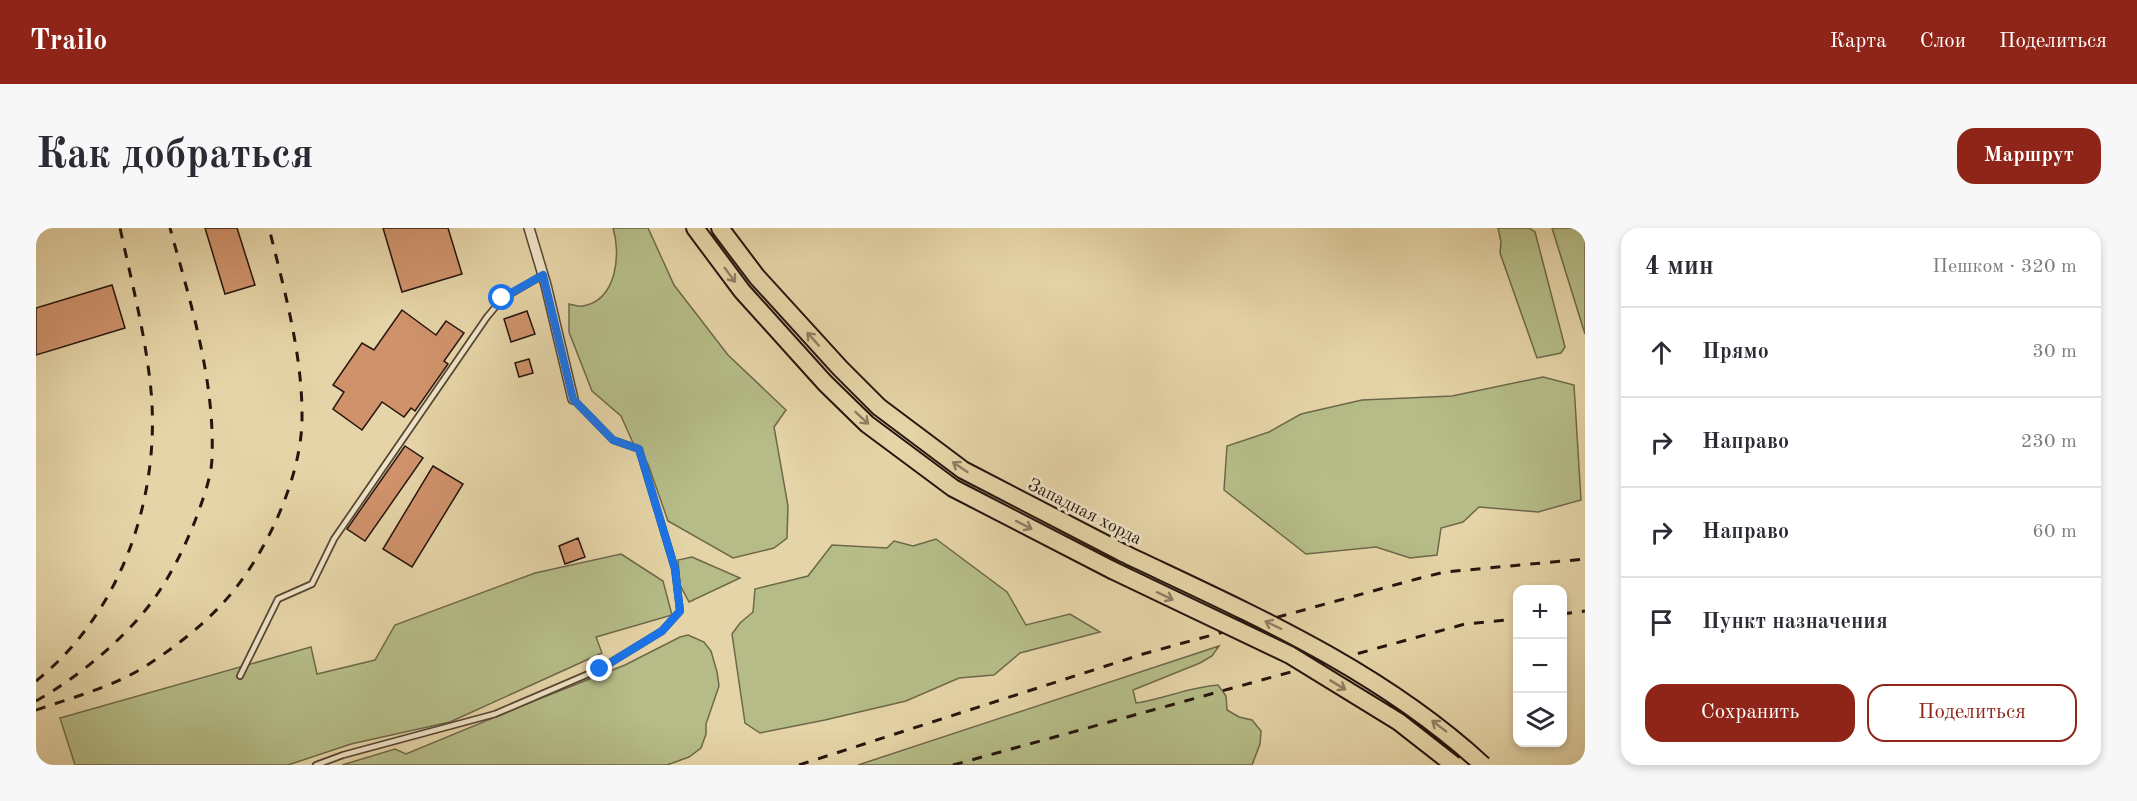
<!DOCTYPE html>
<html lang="ru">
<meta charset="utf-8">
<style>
:root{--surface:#fff;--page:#f7f7f7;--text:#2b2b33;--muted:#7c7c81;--line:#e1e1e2;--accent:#8f2418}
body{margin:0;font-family:"Old Standard TT",serif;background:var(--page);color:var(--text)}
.controls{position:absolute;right:18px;bottom:18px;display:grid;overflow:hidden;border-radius:12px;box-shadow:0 3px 9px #0003}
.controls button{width:54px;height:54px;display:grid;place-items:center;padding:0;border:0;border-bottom:2px solid var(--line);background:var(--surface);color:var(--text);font:30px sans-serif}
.stop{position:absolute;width:18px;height:18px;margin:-14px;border:4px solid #1a73e8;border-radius:50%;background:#fff}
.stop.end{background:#1a73e8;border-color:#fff;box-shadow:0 2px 6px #0008}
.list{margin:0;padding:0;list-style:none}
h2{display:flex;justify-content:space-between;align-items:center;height:78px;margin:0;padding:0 24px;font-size:26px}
h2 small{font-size:20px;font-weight:400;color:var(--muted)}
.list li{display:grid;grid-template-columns:39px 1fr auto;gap:18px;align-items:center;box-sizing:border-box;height:90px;padding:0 24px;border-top:2px solid var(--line)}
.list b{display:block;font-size:22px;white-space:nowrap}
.list em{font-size:20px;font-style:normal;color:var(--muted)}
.actions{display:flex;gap:12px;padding:18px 24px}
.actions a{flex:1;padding:14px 0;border:2px solid var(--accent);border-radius:18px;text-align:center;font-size:21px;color:var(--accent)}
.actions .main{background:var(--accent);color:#fff}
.icon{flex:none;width:33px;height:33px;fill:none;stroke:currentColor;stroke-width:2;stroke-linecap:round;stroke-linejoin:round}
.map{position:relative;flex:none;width:1549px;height:537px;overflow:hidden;border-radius:18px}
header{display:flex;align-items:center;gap:36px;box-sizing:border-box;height:84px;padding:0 30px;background:var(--accent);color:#fff}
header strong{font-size:28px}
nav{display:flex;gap:33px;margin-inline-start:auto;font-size:21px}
.intro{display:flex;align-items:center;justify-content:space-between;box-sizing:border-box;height:144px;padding:0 36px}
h1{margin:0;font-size:42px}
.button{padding:15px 27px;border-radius:18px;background:var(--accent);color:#fff;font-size:21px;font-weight:700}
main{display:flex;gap:36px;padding:0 36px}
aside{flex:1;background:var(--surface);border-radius:18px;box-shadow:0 3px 9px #0003}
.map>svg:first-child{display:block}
.green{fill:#b5bc87;stroke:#6e684a;stroke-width:1.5}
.building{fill:#cf926b;stroke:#26150e;stroke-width:1.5}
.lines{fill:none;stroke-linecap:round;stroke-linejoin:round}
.lane-casing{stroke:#564534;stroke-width:8}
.street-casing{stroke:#564534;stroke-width:12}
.highway-casing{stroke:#26150e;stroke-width:20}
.lane{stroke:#eee3c6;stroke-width:4.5}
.street{stroke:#eee3c6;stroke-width:9}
.highway{stroke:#e5d4a7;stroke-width:16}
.rail{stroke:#26150e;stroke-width:3;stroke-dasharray:10 10;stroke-linecap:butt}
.highway-bridge-casing{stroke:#26150e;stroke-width:20;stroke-linecap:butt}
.highway-bridge{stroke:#e5d4a7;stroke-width:16}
.oneway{stroke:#8f7e62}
.route{stroke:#1a73e8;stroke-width:8}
.labels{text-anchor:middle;stroke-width:5;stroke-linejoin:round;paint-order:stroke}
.street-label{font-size:18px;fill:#26150e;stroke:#eee3c6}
</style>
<header>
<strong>Trailo</strong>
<nav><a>Карта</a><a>Слои</a><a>Поделиться</a></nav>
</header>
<div class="intro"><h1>Как добраться</h1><a class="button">Маршрут</a></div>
<main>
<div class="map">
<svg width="1549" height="537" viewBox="0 0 1549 537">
<rect width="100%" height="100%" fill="#e5d4a7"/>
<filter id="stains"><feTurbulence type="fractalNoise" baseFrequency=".00333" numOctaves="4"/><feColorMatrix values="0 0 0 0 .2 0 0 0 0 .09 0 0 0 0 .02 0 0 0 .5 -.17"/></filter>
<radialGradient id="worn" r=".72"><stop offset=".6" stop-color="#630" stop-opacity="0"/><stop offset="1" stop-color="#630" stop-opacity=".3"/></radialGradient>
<path class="green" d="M577 0H612L638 57 692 127 750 182 738 199 752 278 751 310 738 320 697 330 632 293 612 236 597 215 585 188 556 163 533 104V76C537 77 543 79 547 78 581 72 585 26 577 0Z
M1462 0H1493L1499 4 1529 119 1525 125 1501 130 1464 25 1465 14Z
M1516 0H1549V106Z
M1507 149 1538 157 1545 272 1502 284 1443 279 1427 294 1405 300 1401 327 1374 330 1340 319 1270 326 1188 262 1191 218 1233 204 1265 186 1326 172 1416 168Z
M900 311 971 364 990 397 1034 386 1064 404 984 425 958 447 923 450 870 473 789 492 724 505 709 495 696 406 704 395 717 384 719 361 772 348 796 317 851 320 858 313 877 318Z
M585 326 627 353 636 387 560 409 566 425 414 494 315 516 252 537H39L24 490 275 419 281 446 339 432 359 397 499 345Z
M656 329 704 350 653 374 644 357 642 332Z
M652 407 668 414 675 423 681 444 683 458 670 496V506L665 520 653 529 631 537H306L359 521 370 526 503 471 589 437 644 409Z
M1183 418 1176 428 1164 435 1097 462 1100 475C1127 471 1154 459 1182 457L1190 468 1191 482 1203 489 1216 492 1225 503 1224 516 1216 537H822Z"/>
<path class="building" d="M169 0H201L219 57 189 66Z
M347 0H412L426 46 366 64Z
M76 57 89 100 0 127V80Z
M366 82 400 107 410 93 428 105 408 133 412 136 379 183 375 180 368 189 346 174 326 202 297 181 308 164 297 157 326 115 338 122Z
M491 83 499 106 475 114 468 91Z
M493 131 497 145 483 149 479 135Z
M369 218 387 230 329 313 311 301Z
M397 238 427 256 376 339 347 321Z
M542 310 549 329 529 336 523 318Z"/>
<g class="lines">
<g class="lane-casing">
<path id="lane" d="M204 448 242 371 276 356 298 311 451 89 466 71 507 47
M280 537 307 527 459 486 564 441 626 403 644 383 639 341 603 221 577 212 537 171"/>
</g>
<g class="street-casing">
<path id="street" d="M493 0 510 57 537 171"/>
</g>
<g class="highway-casing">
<path id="highway" d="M659 0 706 63 789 155 831 196 917 260 1076 342
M684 0 721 49 804 140 843 179 927 242 1087 325"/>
</g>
<use href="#lane" class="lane"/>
<use href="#street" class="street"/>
<use href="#highway" class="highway"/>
<path class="rail" d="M1526 386 1549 383
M0 453C88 383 127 262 114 153 108 101 95 51 84 0
M0 473C43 449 95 406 122 365 137 343 149 318 159 293 166 274 175 251 176 231 179 152 155 76 134 0
M0 482C38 469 80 458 113 436 139 419 166 398 187 375 228 331 267 249 266 187 266 124 248 61 233 0
M763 537 1107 426 1388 349 1409 344 1549 331
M917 537 1429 396 1482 391"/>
<g class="highway-bridge-casing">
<path id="highway-bridge" d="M1087 325C1213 385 1343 441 1447 537
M1076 342 1254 427 1363 494 1418 537"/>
</g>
<use href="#highway-bridge" class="highway-bridge"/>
</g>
<defs><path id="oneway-shaft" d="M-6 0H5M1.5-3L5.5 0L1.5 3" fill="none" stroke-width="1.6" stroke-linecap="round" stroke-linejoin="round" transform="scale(1.5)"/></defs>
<g class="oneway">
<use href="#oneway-shaft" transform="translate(694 47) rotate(53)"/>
<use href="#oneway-shaft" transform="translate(777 111) rotate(-132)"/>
<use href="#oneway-shaft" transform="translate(826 190) rotate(43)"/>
<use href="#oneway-shaft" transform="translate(924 239) rotate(-146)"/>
<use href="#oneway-shaft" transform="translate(988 297) rotate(27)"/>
<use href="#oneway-shaft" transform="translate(1129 368) rotate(25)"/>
<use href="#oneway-shaft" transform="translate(1237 397) rotate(-154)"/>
<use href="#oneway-shaft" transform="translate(1302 457) rotate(31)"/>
<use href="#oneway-shaft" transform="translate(1403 498) rotate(-143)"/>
</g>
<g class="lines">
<path class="route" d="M466 70 507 47 537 171 577 212 603 221 639 341 644 383 626 403 564 441"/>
</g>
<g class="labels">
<g class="street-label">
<text transform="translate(1049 283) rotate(27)" y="6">Западная хорда</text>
</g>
</g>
<rect width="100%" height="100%" filter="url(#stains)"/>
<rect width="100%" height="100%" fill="url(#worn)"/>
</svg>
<div class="controls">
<button>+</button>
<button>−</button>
<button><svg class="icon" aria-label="layers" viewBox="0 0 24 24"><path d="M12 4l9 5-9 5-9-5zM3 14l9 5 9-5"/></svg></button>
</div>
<div class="stop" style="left:466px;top:70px"></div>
<div class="stop end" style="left:564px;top:441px"></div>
</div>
<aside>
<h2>4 мин<small>Пешком · 320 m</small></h2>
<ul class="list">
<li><svg class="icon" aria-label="ahead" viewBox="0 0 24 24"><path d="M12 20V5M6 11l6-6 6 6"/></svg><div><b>Прямо</b></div><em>30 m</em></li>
<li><svg class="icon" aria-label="right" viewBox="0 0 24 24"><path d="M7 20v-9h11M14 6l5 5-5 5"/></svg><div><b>Направо</b></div><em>230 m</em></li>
<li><svg class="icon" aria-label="right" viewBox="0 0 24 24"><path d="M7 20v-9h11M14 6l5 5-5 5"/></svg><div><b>Направо</b></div><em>60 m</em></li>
<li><svg class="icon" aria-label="arrive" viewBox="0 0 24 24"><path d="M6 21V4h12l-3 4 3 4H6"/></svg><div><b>Пункт назначения</b></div></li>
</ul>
<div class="actions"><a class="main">Сохранить</a><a>Поделиться</a></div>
</aside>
</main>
